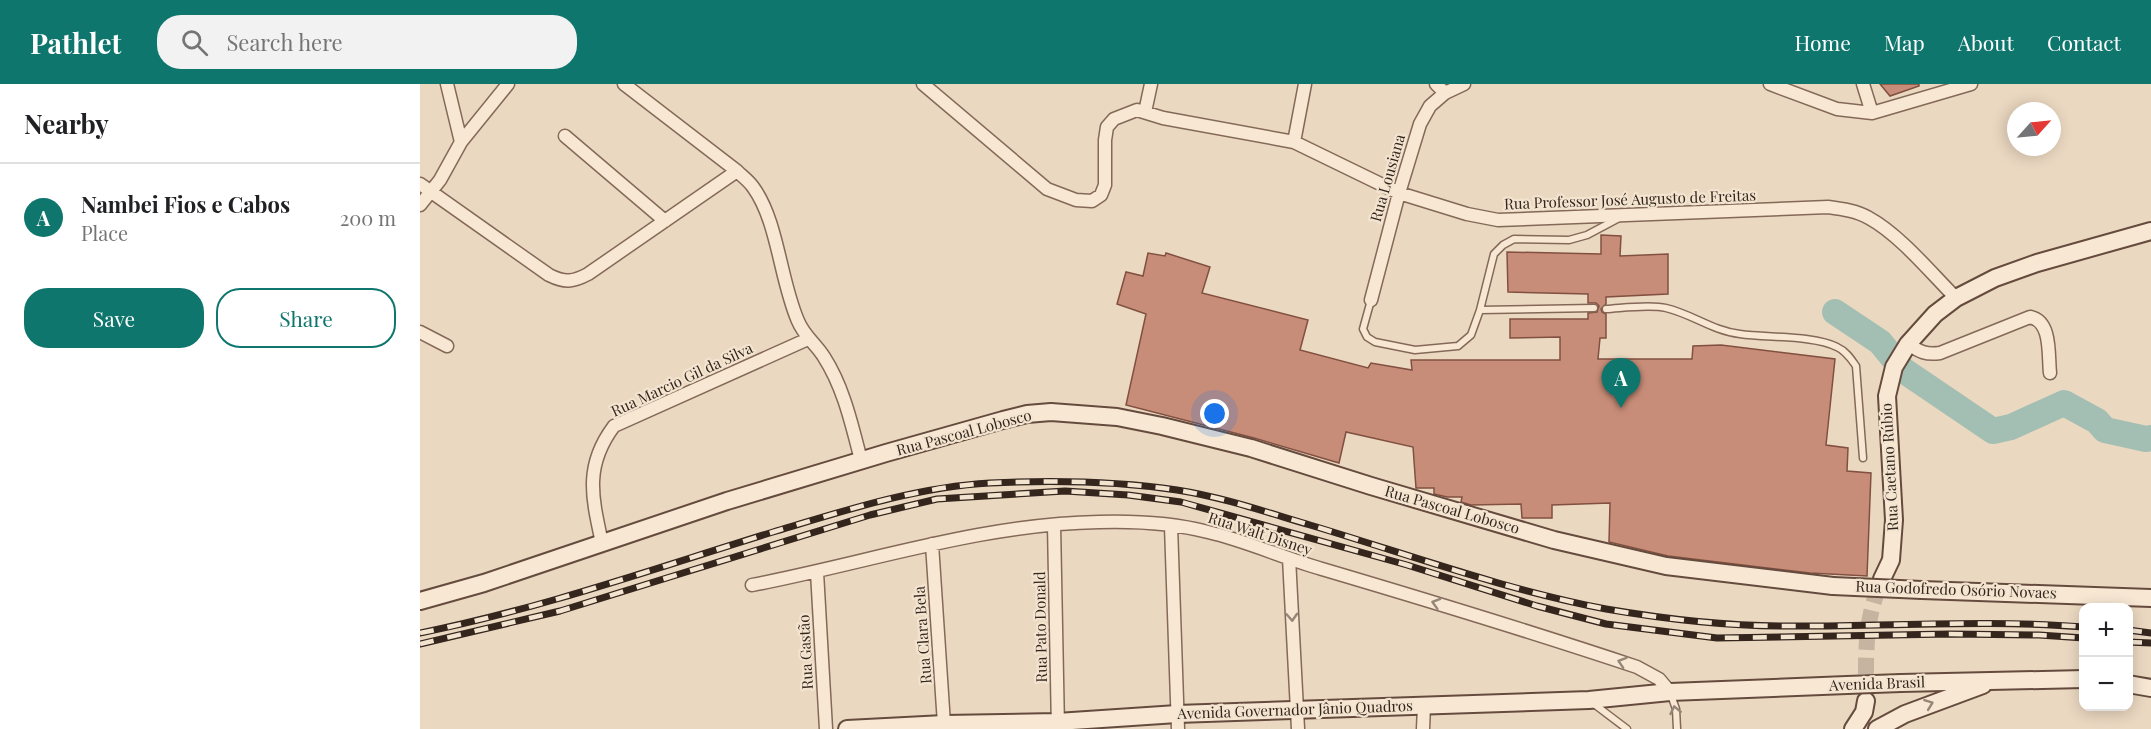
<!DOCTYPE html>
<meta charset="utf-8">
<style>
:root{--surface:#fff;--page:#f2f2f2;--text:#202124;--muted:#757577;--line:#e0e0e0;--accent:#0f766e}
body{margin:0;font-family:"Playfair Display",serif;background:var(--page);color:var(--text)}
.controls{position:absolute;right:18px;bottom:18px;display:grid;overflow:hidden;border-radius:12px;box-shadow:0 3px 15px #0003}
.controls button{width:54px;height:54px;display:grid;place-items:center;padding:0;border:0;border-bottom:2px solid var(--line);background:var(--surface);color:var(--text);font:30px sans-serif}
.compass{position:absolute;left:1587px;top:18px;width:54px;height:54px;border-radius:50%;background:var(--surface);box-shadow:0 3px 15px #0003;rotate:63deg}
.you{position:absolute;left:795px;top:330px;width:21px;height:21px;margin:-15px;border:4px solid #fff;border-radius:50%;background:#1a73e8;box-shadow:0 0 0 9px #1a73e833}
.badge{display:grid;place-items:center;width:39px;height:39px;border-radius:50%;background:var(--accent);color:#fff;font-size:20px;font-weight:700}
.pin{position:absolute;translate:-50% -50px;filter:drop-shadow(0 2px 3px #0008)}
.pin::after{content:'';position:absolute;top:32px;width:21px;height:18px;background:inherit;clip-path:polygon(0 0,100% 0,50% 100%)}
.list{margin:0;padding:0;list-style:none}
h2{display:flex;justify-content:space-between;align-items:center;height:78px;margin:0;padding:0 24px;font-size:26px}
h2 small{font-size:20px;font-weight:400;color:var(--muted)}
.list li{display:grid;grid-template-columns:39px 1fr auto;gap:18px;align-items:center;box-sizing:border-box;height:108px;padding:0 24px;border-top:2px solid var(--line)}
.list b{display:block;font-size:22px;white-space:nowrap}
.list p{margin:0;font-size:20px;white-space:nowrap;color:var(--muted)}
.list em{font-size:20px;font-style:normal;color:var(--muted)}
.actions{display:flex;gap:12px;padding:18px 24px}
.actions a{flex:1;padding:14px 0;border:2px solid var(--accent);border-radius:24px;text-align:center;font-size:21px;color:var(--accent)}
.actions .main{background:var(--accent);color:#fff}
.icon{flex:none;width:33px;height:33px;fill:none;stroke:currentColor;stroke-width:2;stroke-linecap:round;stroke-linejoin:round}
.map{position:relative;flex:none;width:1731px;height:645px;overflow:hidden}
header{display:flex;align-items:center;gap:36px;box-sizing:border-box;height:84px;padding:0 30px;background:var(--accent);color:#fff}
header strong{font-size:28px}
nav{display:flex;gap:33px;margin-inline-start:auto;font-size:21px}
.search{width:420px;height:54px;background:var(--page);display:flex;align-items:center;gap:15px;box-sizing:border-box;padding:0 21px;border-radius:24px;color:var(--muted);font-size:22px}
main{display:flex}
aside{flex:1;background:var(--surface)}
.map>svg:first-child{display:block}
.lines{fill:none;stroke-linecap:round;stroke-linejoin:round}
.river{stroke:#a3beb2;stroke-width:26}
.building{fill:#c88d78;stroke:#815040;stroke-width:1.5}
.secondary-tunnel{stroke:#c6b4a0;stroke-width:16;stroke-dasharray:16 8;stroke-linecap:butt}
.lane-casing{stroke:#846959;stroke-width:9}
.street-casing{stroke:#846959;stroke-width:15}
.secondary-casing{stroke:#654b3d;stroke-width:20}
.lane{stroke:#f7e7d3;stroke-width:6}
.street{stroke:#f7e7d3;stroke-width:12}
.secondary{stroke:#f7e7d3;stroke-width:16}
.rail-casing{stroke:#34251d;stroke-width:7}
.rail{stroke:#f3e4d0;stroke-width:4.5;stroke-dasharray:14;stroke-linecap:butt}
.secondary-bridge-casing{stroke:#654b3d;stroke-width:20;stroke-linecap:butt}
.secondary-bridge{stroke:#f7e7d3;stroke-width:16}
.oneway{stroke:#968678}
.labels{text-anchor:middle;stroke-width:4.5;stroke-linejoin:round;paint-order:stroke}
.street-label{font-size:15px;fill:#34251d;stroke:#f3e4d0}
</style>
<header>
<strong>Pathlet</strong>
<div class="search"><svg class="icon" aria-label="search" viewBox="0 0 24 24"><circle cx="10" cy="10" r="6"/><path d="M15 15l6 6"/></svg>Search here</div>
<nav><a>Home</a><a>Map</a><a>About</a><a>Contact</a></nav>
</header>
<main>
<aside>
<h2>Nearby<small></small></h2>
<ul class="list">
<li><span class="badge">A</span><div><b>Nambei Fios e Cabos</b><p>Place</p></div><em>200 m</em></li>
</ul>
<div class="actions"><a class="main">Save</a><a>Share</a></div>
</aside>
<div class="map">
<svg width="1731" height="645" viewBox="0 0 1731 645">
<rect width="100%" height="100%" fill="#ebd8c1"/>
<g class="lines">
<path class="river" d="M1415 228 1460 258 1483 286 1573 347 1591 343 1644 319 1677 337 1685 346 1726 355 1731 354"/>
</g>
<path class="building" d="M1460 0H1499V2L1470 12Z
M1181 151 1201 152 1200 172 1248 170V210L1186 213V220L1181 225 1182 228 1186 230V254H1180L1178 275H1272L1273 262 1301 261 1415 275 1406 361 1428 364 1427 387 1451 389 1447 492 1390 489 1248 472 1189 458 1190 419 1132 421V434H1102L1101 420 1051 421 1041 418 1042 413H1027L1014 410V404H996L993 363 926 348 919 379 834 354 706 321 726 230 697 220 706 188 723 192 728 169 745 172 746 169 790 183 782 209 888 236 880 266 948 284 951 279 992 286 991 276H1140V253L1090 254V235H1168V229L1177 228 1179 222 1176 219H1168V210L1088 208 1087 168 1181 170Z"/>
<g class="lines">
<path class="secondary-tunnel" d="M1446 614C1446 569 1444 537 1462 495"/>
<g class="lane-casing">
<path id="lane" d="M951 216 943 245 947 253 955 258 995 266 1038 262 1051 251 1060 226 1074 170 1083 161 1094 155 1149 156 1167 151 1199 134
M1186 225C1203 224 1230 220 1246 224 1272 230 1293 247 1320 250 1347 254 1394 251 1417 263 1426 267 1431 275 1436 282L1443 374
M1060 226 1174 224
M1251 611 1256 625 1257 645
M1174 620 1207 645"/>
</g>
<g class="street-casing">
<path id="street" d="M204 0 317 87C322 92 329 97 333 103 358 137 360 196 378 237 384 252 396 260 404 273 424 304 432 342 441 376
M503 0 627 105 656 116 672 117 681 111 685 101V56L687 43 694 35 717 26 743 34 874 58 979 109 1047 130 1078 136 1408 123C1423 125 1437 127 1449 134 1480 151 1511 189 1536 214
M1016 0 1025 9
M1350 0 1417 25 1452 29 1551 0
M1443 0 1452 29
M725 28 731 0
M145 52 245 137
M41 58 88 0
M874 58 885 0
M0 100 129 191C145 199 153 198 168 190L317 87
M0 121 20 96 41 58 27 0
M951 216 979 109 1000 40 1010 22 1025 9 1044 0
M0 248 27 262
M1488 260C1500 268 1506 271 1520 269L1610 233C1632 237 1628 271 1630 289
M634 441 638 645
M751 442 758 645
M182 459C172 413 164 382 194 342L388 255
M512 460 524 640
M869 474 878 645
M397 488 406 645
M332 501C447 479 561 440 679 438 715 437 753 439 788 448 827 457 863 474 902 485 1007 516 1112 548 1217 583L1239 595 1250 608
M1003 645 1004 622"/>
</g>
<g class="secondary-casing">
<path id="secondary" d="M1462 495 1471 476 1474 436 1467 312 1474 283 1488 260 1515 230 1536 214 1575 194 1617 179 1731 147
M1502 506 1731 514
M0 517 64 499 307 417 466 369 583 336 607 330 631 328 697 333 742 342 831 364 951 402 1134 456 1246 482 1413 502
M1481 599 1664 595
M1708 600 1731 604
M427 645 524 640 637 638 757 630 1169 616 1250 608 1427 601
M1433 645 1444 628 1446 617
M1457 645 1485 630 1563 601"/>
</g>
<use href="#lane" class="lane"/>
<use href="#street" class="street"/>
<use href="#secondary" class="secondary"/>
<g class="rail-casing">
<path id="rail" d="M1708 546 1731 549
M0 549C120 525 236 484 353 448 423 427 496 403 570 399 632 396 696 397 757 406 802 413 846 428 890 441 987 470 1086 506 1186 525 1245 535 1304 542 1364 542 1464 543 1564 535 1664 543
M1708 558 1731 559
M0 560 140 527 450 431 517 415 645 407 708 411 761 418 987 481 1117 522 1186 540 1297 554 1530 550 1619 551 1664 554"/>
</g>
<use href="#rail" class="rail"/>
<g class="secondary-bridge-casing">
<path id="secondary-bridge" d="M1413 502 1502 506
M1427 601 1481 599"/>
</g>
<use href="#secondary-bridge" class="secondary-bridge"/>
</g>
<defs><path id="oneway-chevron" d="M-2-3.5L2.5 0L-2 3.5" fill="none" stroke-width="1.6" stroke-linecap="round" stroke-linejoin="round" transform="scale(1.5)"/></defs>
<g class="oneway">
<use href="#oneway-chevron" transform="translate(1016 519) rotate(-164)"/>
<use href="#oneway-chevron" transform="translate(872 533) rotate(87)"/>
<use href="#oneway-chevron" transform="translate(1202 578) rotate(-162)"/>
<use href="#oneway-chevron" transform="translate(1509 620) rotate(-21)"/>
<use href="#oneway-chevron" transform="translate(1255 626) rotate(-102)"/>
</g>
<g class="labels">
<g class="street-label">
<text transform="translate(968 94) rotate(-74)" y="5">Rua Lousiana</text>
<text transform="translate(1210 116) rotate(-2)" y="5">Rua Professor José Augusto de Freitas</text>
<text transform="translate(262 296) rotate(-25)" y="5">Rua Marcio Gil da Silva</text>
<text transform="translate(544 349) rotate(-15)" y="5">Rua Pascoal Lobosco</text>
<text transform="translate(1470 383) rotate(-93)" y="5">Rua Caetano Rúbio</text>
<text transform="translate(1032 426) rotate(16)" y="5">Rua Pascoal Lobosco</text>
<text transform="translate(840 450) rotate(18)" y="5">Rua Walt Disney</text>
<text transform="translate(1536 506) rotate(2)" y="5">Rua Godofredo Osório Novaes</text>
<text transform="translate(621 543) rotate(-91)" y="5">Rua Pato Donald</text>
<text transform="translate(503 551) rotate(-94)" y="5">Rua Clara Bela</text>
<text transform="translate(386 568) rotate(-93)" y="5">Rua Gastão</text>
<text transform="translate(1457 600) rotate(-2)" y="5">Avenida Brasil</text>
<text transform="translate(875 626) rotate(-2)" y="5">Avenida Governador Jânio Quadros</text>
</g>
</g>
</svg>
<div class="controls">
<button>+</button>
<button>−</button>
</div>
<svg class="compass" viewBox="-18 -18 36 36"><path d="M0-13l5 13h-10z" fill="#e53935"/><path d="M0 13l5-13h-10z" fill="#757577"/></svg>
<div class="you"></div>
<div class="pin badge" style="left:1201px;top:324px">A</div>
</div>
</main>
